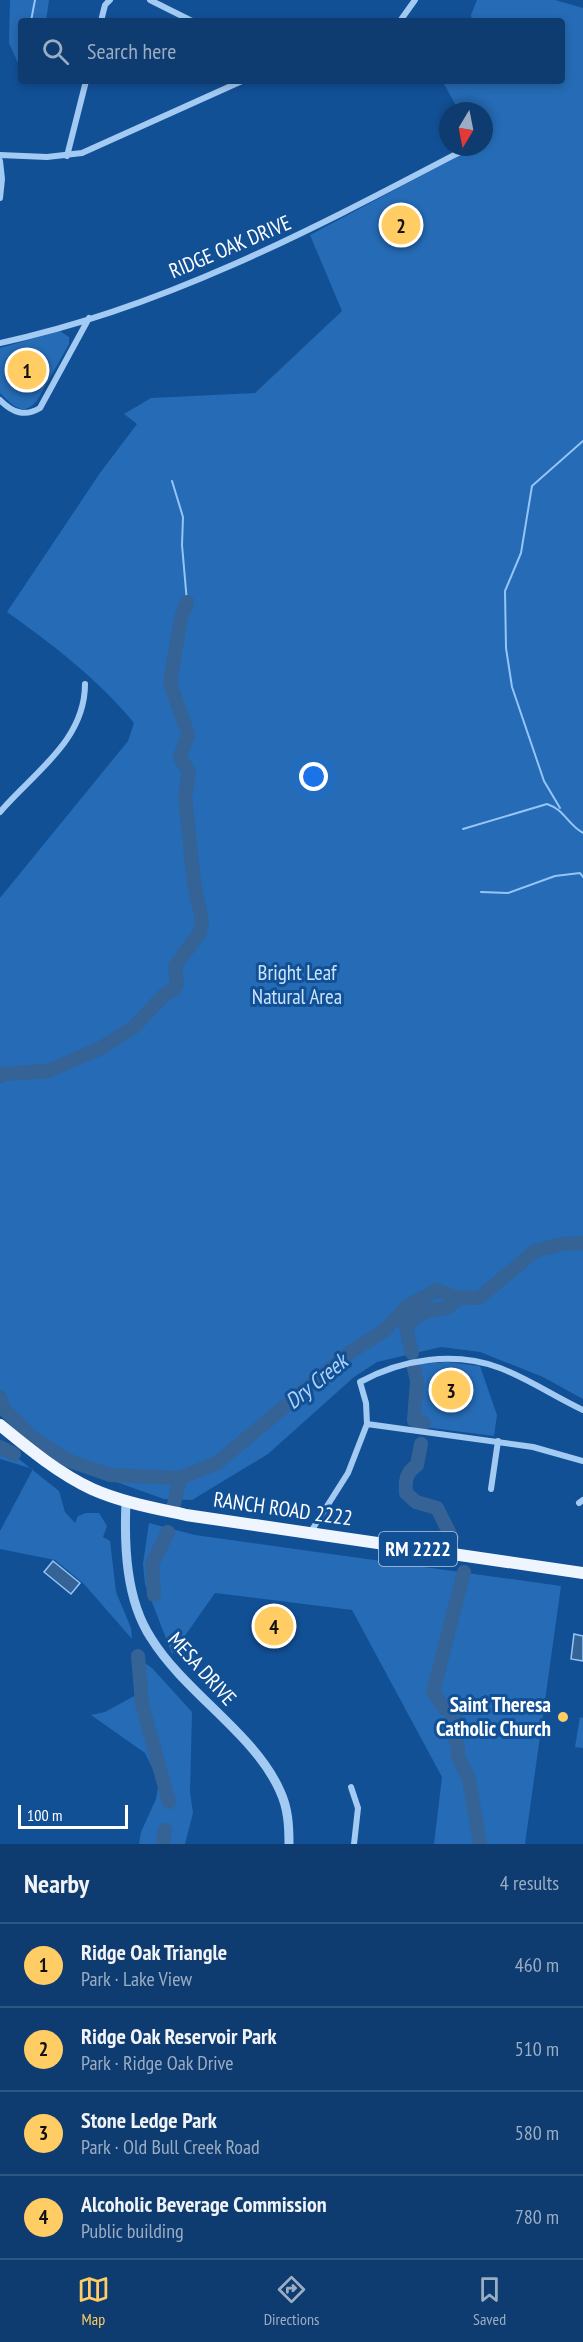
<!DOCTYPE html>
<meta charset="utf-8">
<style>
:root{--surface:#0e3c70;--page:#1c4778;--text:#f1f3f6;--muted:#9badc3;--line:#2e5683;--accent:#ffcd64}
body{margin:0;font-family:"PT Sans Narrow",sans-serif;background:var(--page);color:var(--text)}
.compass{position:absolute;left:439px;top:102px;width:54px;height:54px;border-radius:50%;background:var(--surface);box-shadow:0 3px 9px #0003;rotate:190deg}
.scale{position:absolute;left:18px;bottom:15px;width:110px;box-sizing:border-box;padding-left:6px;border:3px solid #fff;border-top:0;font-size:16px;line-height:21px;white-space:nowrap;color:#fff;-webkit-text-stroke:4px #125096;paint-order:stroke}
.you{position:absolute;left:314px;top:777px;width:21px;height:21px;margin:-15px;border:4px solid #fff;border-radius:50%;background:#1a73e8;box-shadow:0 0 0 9px #1a73e833}
.badge{display:grid;place-items:center;width:39px;height:39px;border-radius:50%;background:var(--accent);color:#111;font-size:20px;font-weight:700}
.pin{position:absolute;translate:-50% -50%;border:3px solid #fff;box-shadow:0 2px 6px #0006}
.list{margin:0;padding:0;list-style:none}
h2{display:flex;justify-content:space-between;align-items:center;height:78px;margin:0;padding:0 24px;font-size:26px}
h2 small{font-size:20px;font-weight:400;color:var(--muted)}
.list li{display:grid;grid-template-columns:39px 1fr auto;gap:18px;align-items:center;box-sizing:border-box;height:84px;padding:0 24px;border-top:2px solid var(--line)}
.list b{display:block;font-size:22px;white-space:nowrap}
.list p{margin:0;font-size:20px;white-space:nowrap;color:var(--muted)}
.list em{font-size:20px;font-style:normal;color:var(--muted)}
.icon{flex:none;width:33px;height:33px;fill:none;stroke:currentColor;stroke-width:2;stroke-linecap:round;stroke-linejoin:round}
.map{position:relative;flex:none;width:583px;height:1844px;overflow:hidden}
.search{position:absolute;background:var(--surface);box-shadow:0 3px 9px #0003;left:18px;right:18px;top:18px;height:66px;display:flex;align-items:center;gap:15px;box-sizing:border-box;padding:0 21px;border-radius:6px;color:var(--muted);font-size:22px}
.sheet{height:414px;background:var(--surface)}
nav{display:flex;justify-content:space-around;align-items:center;box-sizing:border-box;height:84px;border-top:2px solid var(--line);background:var(--surface);font-size:16px;color:var(--muted)}
nav a{display:grid;justify-items:center;gap:3px}
nav .on{color:var(--accent)}
.map>svg:first-child{display:block}
.green{fill:#256bb5}
.water{fill:#356395;stroke:#94c5f6;stroke-width:1.5}
.lines{fill:none;stroke-linecap:round;stroke-linejoin:round}
.stream{stroke:#94c5f6;stroke-width:2}
.river{stroke:#356395;stroke-width:14}
.minor{stroke:#a2caf3;stroke-width:6}
.tertiary{stroke:#a2caf3;stroke-width:9}
.primary{stroke:#eef5ff;stroke-width:12}
.poi-dot{fill:#ffcd64;stroke:#125096;stroke-width:2}
.labels{text-anchor:middle;stroke-width:6;stroke-linejoin:round;paint-order:stroke}
.shield{fill:#125096;stroke:#b8cae0;stroke-width:1.5}
.shield-label{font-size:20px;font-weight:bold;fill:#fff}
.street-label{font-size:21px;fill:#fff;stroke:#125096}
.park-label{font-size:21px;fill:#cae3fd;stroke:#125096}
.poi-label{font-size:21px;font-weight:bold;fill:#fff;stroke:#125096;text-anchor:end}
.water-label{font-size:22px;font-style:italic;fill:#aed3fa;stroke:#125096}
</style>
<div class="map">
<svg width="583" height="1844" viewBox="0 0 583 1844">
<rect width="100%" height="100%" fill="#125096"/>
<path class="green" d="M10 0H49L46 21H21V70L9 43Z
M477 0H555L583 8V1399L543 1377 480 1352 441 1347 377 1362 354 1377 268 1454 192 1500 164 1499 88 1472 45 1447 0 1408V898L128 741 134 723C99 680 52 644 7 612L100 473 137 424 124 414 151 398 255 393 342 311 310 235 466 152V147H484V111H459L444 84 446 81H562V21H472L471 15Z
M60 331 69 337V344L38 399C23 419 13 405 0 393V348Z
M447 1362 480 1366 497 1415 494 1436 408 1425 418 1364Z
M0 1444 59 1491 65 1512 75 1523 78 1516 86 1513H99L107 1526 103 1537 110 1541 116 1592 131 1628 132 1639 84 1584 55 1560 0 1549V1531L33 1469 0 1459Z
M149 1523 195 1535 561 1586 525 1844H434L442 1777 352 1610 215 1593 172 1654 145 1584 143 1564Z
M142 1661 152 1668 192 1712 190 1792 193 1813 185 1844H139L141 1832 156 1799 159 1782 145 1753 91 1715 105 1712 136 1695Z
M580 1717 583 1718V1748L575 1747Z"/>
<path class="water" d="M53 1561 80 1583 71 1594 44 1572Z
M574 1634 583 1636V1661L571 1659Z"/>
<g class="lines">
<path class="stream" d="M31 21 35 0
M172 481 183 517 182 545 187 602
M560 808 544 781 512 687 506 648 505 591 521 553 532 486 583 441
M463 829 547 804C565 810 567 824 583 833
M481 892 508 893 555 876 580 873 583 877"/>
<path class="river" d="M0 1077 2 1074 48 1071 101 1048 134 1027 163 996 174 989 177 984 175 966 200 932 202 921 194 883 185 796 189 772 180 757 188 734 170 683 181 618 187 602
M412 1353 406 1328 416 1316 432 1310 447 1308 460 1297
M414 1368 417 1381 414 1420 424 1423
M0 1397 4 1409 32 1437 67 1460 110 1475 180 1478 217 1463 349 1353 385 1330 406 1307 437 1290 454 1297 479 1298 535 1251 562 1244 583 1243
M421 1444 417 1465C406 1473 405 1479 406 1493L416 1502 437 1508 452 1538
M0 1447 14 1454
M174 1504 180 1478
M464 1572 433 1692 445 1709 455 1713 458 1725 455 1740 458 1747V1757L469 1779 480 1844
M154 1595 152 1564 168 1532
M138 1656 142 1704 169 1802
M163 1844 165 1830"/>
<path class="minor" d="M150 0 192 21
M101 21 105 5 110 0
M400 21 415 0
M0 155 47 157 82 153 242 81
M67 156 86 81
M0 161 2 179 0 198
M0 343C164 308 313 229 460 152
M0 400C13 413 25 417 40 408L89 318
M0 812C33 773 85 741 85 684
M367 1424 533 1447 583 1461
M491 1489 498 1441
M579 1503 583 1500
M310 1533 348 1473 367 1424 366 1403 360 1382C402 1359 454 1351 500 1368 529 1379 555 1397 583 1410
M351 1787 358 1808 354 1844"/>
<path class="tertiary" d="M126 1501C124 1546 126 1600 151 1638 185 1693 255 1734 280 1791 288 1808 289 1825 289 1844"/>
<path class="primary" d="M0 1425C28 1448 58 1473 92 1489 121 1502 154 1508 186 1515L583 1573"/>
</g>
<circle class="poi-dot" cx="563" cy="1717" r="6"/>
<g class="labels">
<rect class="shield" x="379" y="1532" width="78" height="34" rx="4.5"/>
<g class="shield-label">
<text x="418" y="1556">RM 2222</text>
</g>
<g class="street-label">
<text transform="translate(230 247) rotate(-23)" y="7">RIDGE OAK DRIVE</text>
<text transform="translate(283 1509) rotate(8)" y="7">RANCH ROAD 2222</text>
<text transform="translate(202 1669) rotate(48)" y="7">MESA DRIVE</text>
</g>
<g class="park-label">
<text x="297" y="980">Bright Leaf<tspan x="297" dy="24">Natural Area</tspan></text>
</g>
<g class="poi-label">
<text x="551" y="1712">Saint Theresa<tspan x="551" dy="24">Catholic Church</tspan></text>
</g>
<g class="water-label">
<text transform="translate(316 1381) rotate(-39)" y="8">Dry Creek</text>
</g>
</g>
</svg>
<svg class="compass" viewBox="-18 -18 36 36"><path d="M0-13l5 13h-10z" fill="#e53935"/><path d="M0 13l5-13h-10z" fill="#9badc3"/></svg>
<div class="scale">100 m</div>
<div class="you"></div>
<div class="pin badge" style="left:27px;top:370px">1</div>
<div class="pin badge" style="left:401px;top:225px">2</div>
<div class="pin badge" style="left:451px;top:1390px">3</div>
<div class="pin badge" style="left:274px;top:1626px">4</div>
<div class="search"><svg class="icon" aria-label="search" viewBox="0 0 24 24"><circle cx="10" cy="10" r="6"/><path d="M15 15l6 6"/></svg>Search here</div>
</div>
<section class="sheet">
<h2>Nearby<small>4 results</small></h2>
<ul class="list">
<li><span class="badge">1</span><div><b>Ridge Oak Triangle</b><p>Park · Lake View</p></div><em>460 m</em></li>
<li><span class="badge">2</span><div><b>Ridge Oak Reservoir Park</b><p>Park · Ridge Oak Drive</p></div><em>510 m</em></li>
<li><span class="badge">3</span><div><b>Stone Ledge Park</b><p>Park · Old Bull Creek Road</p></div><em>580 m</em></li>
<li><span class="badge">4</span><div><b>Alcoholic Beverage Commission</b><p>Public building</p></div><em>780 m</em></li>
</ul>
</section>
<nav>
<a class="on"><svg class="icon" aria-label="map" viewBox="0 0 24 24"><path d="M3 6l6-2 6 2 6-2v14l-6 2-6-2-6 2zM9 4v14M15 6v14"/></svg>Map</a>
<a><svg class="icon" aria-label="directions" viewBox="0 0 24 24"><path d="M12 3l9 9-9 9-9-9zM9 14v-3h6M13 9l2 2-2 2"/></svg>Directions</a>
<a><svg class="icon" aria-label="saved" viewBox="0 0 24 24"><path d="M7 4h10v16l-5-4-5 4z"/></svg>Saved</a>
</nav>
